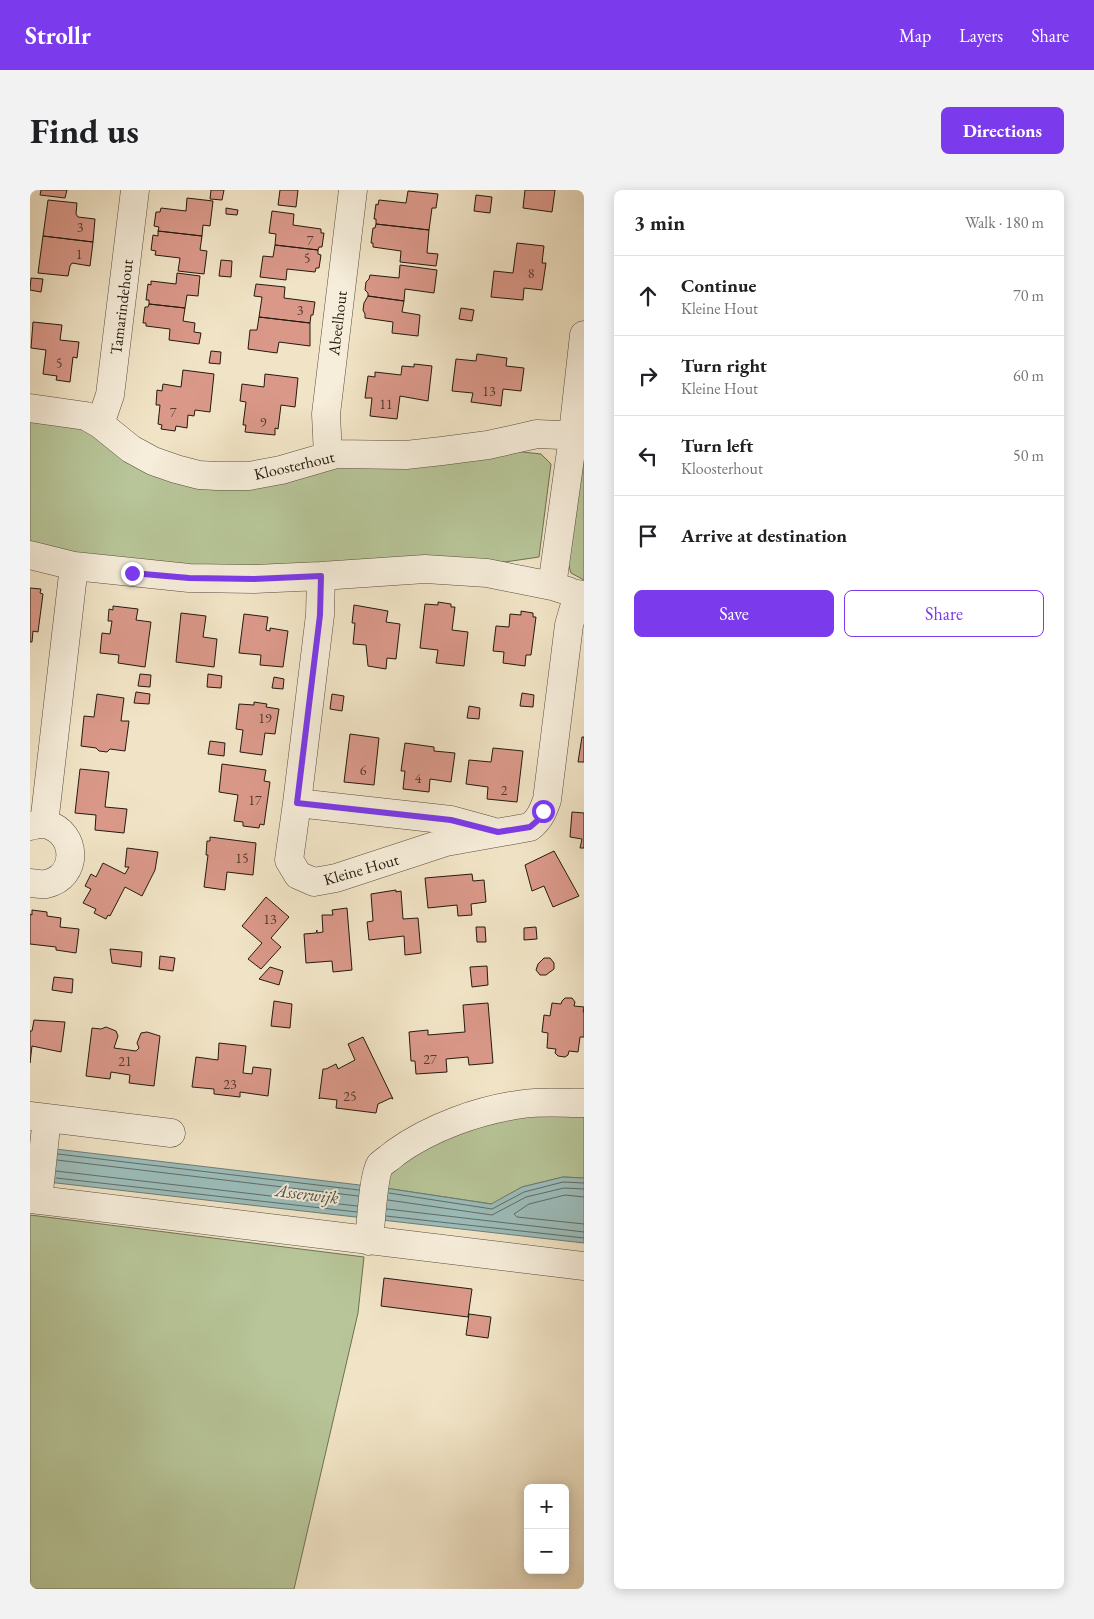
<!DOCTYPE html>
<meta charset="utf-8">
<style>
:root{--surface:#fff;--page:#f2f2f2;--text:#202124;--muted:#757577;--line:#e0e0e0;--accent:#7c3aed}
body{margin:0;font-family:"EB Garamond",serif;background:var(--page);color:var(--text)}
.controls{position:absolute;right:15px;bottom:15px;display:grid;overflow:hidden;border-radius:8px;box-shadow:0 2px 12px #0003}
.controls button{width:45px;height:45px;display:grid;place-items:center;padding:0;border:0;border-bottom:1px solid var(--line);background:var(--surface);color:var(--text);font:25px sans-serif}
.stop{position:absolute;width:15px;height:15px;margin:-11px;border:4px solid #7c3aed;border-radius:50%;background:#fff}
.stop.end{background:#7c3aed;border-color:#fff;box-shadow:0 1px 5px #0008}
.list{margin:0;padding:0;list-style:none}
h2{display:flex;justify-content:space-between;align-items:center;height:65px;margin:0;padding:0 20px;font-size:21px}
h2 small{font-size:16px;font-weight:400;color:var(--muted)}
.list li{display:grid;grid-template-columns:32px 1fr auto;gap:15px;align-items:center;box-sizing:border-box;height:80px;padding:0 20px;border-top:1px solid var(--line)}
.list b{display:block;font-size:19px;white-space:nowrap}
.list p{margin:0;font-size:16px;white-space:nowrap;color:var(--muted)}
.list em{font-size:16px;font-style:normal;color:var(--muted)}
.actions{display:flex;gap:10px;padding:15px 20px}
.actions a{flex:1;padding:11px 0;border:1px solid var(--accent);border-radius:8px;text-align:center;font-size:18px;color:var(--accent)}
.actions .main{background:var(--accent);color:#fff}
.icon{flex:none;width:28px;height:28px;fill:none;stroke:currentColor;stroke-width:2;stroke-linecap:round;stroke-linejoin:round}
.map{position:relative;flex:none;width:554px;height:1399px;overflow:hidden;border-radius:8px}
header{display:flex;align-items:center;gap:30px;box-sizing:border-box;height:70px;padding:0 25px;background:var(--accent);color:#fff}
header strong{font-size:24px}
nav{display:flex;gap:28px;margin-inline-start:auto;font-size:18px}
.intro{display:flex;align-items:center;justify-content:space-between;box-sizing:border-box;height:120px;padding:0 30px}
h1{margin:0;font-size:35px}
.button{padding:12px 22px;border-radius:8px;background:var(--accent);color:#fff;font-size:18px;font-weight:700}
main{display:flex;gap:30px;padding:0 30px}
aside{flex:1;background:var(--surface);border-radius:8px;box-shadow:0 2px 12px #0003}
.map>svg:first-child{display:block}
.green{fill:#b7c598;stroke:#6e7054}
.water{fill:#9cbdbb;stroke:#6c7c76}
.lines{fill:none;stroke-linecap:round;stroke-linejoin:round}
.shore{stroke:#606c65;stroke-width:1}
.building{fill:#da9889;stroke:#241a0f}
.minor-casing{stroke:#574c3d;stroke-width:29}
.minor{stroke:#f6edda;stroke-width:28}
.route{stroke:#7c3aed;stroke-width:6}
.labels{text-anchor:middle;stroke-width:4;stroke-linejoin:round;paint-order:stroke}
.number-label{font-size:14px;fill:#523a2e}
.street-label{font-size:16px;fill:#241a0f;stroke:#f6edda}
.water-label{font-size:18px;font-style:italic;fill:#4e534b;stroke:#f6edda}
</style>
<header>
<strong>Strollr</strong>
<nav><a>Map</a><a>Layers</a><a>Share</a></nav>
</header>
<div class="intro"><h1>Find us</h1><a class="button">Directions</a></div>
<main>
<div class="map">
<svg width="554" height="1399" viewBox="0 0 554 1399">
<rect width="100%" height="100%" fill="#f1e4c6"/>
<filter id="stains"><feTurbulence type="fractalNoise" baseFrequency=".004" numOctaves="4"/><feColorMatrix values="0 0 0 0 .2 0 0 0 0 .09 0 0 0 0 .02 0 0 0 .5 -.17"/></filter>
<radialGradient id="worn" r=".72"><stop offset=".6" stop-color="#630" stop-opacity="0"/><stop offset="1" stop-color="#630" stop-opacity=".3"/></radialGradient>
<path class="green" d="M0 228 45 234 124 284 315 276 484 261 511 264 521 274 509 367 475 372 384 370 252 379 134 375 20 361 0 355Z
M554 266V390L541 383 536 366Z
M498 924H554V988L533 987 492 997 462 1014 355 998 361 977 432 941Z
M0 1025 334 1067 328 1123 264 1399H0Z"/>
<path class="water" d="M0 956 355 998 461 1014 492 997 533 987 554 988V1053L0 990Z"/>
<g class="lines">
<path class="shore" d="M28 964 329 1000
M27 970 328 1006
M26 981 327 1016
M26 988 327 1022
M359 1003 462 1019 494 1002 533 992 554 993
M554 1007 535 1005 499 1014 484 1024 487 1027 554 1034
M358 1010 462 1025 496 1007 534 998 554 999
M357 1019 554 1042
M356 1026 554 1048"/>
</g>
<path class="building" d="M11 0H37L35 8 10 5Z
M181 0H194L192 10 180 9Z
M250 0H268L266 17 248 15Z
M495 0H525L522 22 493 18Z
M378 1 408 4 406 18H402L399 40 346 34V29H344L346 14 348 15 349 10 376 13Z
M446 5 462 7 460 23 444 21Z
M157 8 183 11 180 36 173 35 172 46 128 41 129 37 124 36 126 22H130L131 18 156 21Z
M18 10 47 13 46 24 48 27 65 29 63 52 13 46Z
M196 18 208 20 207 25 196 24Z
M242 21 264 24 263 35 291 39V43H294L292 57H289L288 60 245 55 246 44 239 43Z
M346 34 399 40 397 63 408 64 406 76 370 72 371 61 343 57V53H341L343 38H345Z
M128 41 172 46 170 60 177 61 174 84 148 81 150 68 125 65 126 61 121 60 123 45 128 46Z
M13 46 63 52 60 76 42 73 40 76 38 86 8 83Z
M487 53 514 56 512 73H516L512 100 494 98 493 110 461 107 464 81 483 83Z
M245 55 288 60V64L291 65 289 78H286L285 82 257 79 256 90 230 87 233 66 243 67Z
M191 70 202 71 201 87 189 86Z
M370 75 407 80 404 103 375 99 374 111 338 106V103L335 100 336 92 339 89 340 85 369 88Z
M147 83 170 86 168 106 157 105 155 118 119 114V110H116L118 94 121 95V91L146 94Z
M1 88 13 89 11 102 0 100Z
M226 94 255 97 254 108 285 112 283 125H281L280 133 229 127 232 107 224 106Z
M338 106 374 111 372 122 390 125 388 146 362 143 363 132 335 128V124L333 120 334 113Z
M119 114 155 118 153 131 165 133 164 142 171 143 169 154 139 150 140 139 116 136V133H113L115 117H118Z
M431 118 444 120 442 131 429 129Z
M229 127 280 133V156L249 152 247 163 218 159 220 140H227Z
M3 132 32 135 30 150 49 152 47 168 43 167 40 192 26 190 27 186 13 184 16 160 1 158Z
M181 161 191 162 190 174 179 173Z
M447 164 477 168 476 176 494 178 491 201 473 199 471 216 441 212 443 203 422 201 426 169 446 171Z
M384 174 402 176 398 211 370 206 367 229 340 226 342 208H335L338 186 345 187V182L371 185 372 176 384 177Z
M153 180 184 184 180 222 165 220 164 226 158 225 157 238 146 236 145 241 131 239 132 235 128 234 130 215H126L127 200 132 201 133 194 151 197Z
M235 184 268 188 265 217 251 215 248 239 245 238V245L215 242 216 235H213L216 212 210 211 212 194 234 197Z
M0 398 11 399 10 403 13 404 8 442 3 441 2 452H0Z
M408 412 421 414V417H425L422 440 438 442 434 476 406 473 408 460 390 458 395 414 408 415Z
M324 415 358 421 356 432 370 434 366 469 357 468 356 479 338 476 336 455 323 454 325 433H322Z
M83 416 108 419 106 430 121 432 115 477 88 473 89 465 70 463 72 443 80 444 82 431H78L79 419 83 420Z
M491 421 503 423V427H506L501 465H496L495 476 473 473 474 462 463 461 466 436 479 437 480 424 491 425Z
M151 423 176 426 173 447 187 449 184 477 146 472Z
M214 424 238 427 236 440 240 441V438L258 441 253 477 230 475 231 465 209 463Z
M110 484 121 485 120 497 108 496Z
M178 484 192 486 191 498 177 497Z
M244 487 254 489 253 499 242 498Z
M106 502 120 504 119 514 104 513Z
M492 503 504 505 503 517 490 516Z
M67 504 94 508 91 531H99L95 561 80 559 77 562 69 561 66 558 51 556 54 526 64 527Z
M302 504 314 506 312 521 300 519Z
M224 512 237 514 236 517 249 519 245 544 235 543 232 565 210 562 213 540 206 539 209 514 224 515Z
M439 516 450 518 449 529 437 528Z
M320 544 349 548 344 595 314 592Z
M552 547H554V572H548Z
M180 551 195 553 194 566 178 564Z
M375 553 404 557V561L425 563 421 592 400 589 399 602 373 599 375 581H371Z
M463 558 493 561 487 612 457 609 458 597 436 594 439 570 461 572Z
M192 574 236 580 234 591 240 592 234 635 230 634 229 638 213 636V632L204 631 208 605 189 602Z
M50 579 79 582 75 617 97 619 94 643 65 640 66 625 45 623Z
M542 622 554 623V658H550L552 649 540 647Z
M180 647 226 653 223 685 197 682 195 700 174 697 178 665H176L177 651H180Z
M97 658 128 662 125 680 112 706 95 697 80 726 78 725 76 729 64 723 66 719 53 713 61 699 55 696 61 684 66 687 73 673 95 684 99 677H95Z
M524 661 549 706 523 717 514 696 502 701 495 675Z
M442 684 443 691 454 690 456 712 441 714 442 725 428 726 427 715 398 718 395 688Z
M366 700V702L371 701 373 729 388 728 391 763 375 765 374 746 339 750 337 732 343 731 341 704Z
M236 707 259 727 241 748 251 757 231 779 218 769 232 753 212 736Z
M317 718 322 780 303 782 302 771 276 773 274 744 286 743 287 740V743L293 742 292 725H303L302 720Z
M2 720 17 722V726L31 728 30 737 49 739 46 763 26 760V757L0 754V724L2 725Z
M446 737H455L456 752H447Z
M506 737 507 749 494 750V738Z
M80 759 112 762 111 777 82 773Z
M130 766 145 768 143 781 129 779Z
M514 768H520L524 773V779L516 785H510L506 780 508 774Z
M457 776 458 795 442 797 440 777Z
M240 777 253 781 249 795 229 789Z
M24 787 43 789 42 803 22 800Z
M535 808H542L545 812 544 816 554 817 553 822H554V847H550L548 862 539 861 538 865 535 867 528 866 525 863 526 859 517 858 518 843 512 842 514 825 520 826 522 813 531 814 532 811Z
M244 811 262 814 260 838 241 836Z
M458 813 463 873 439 875 438 867 416 869 417 882 386 884 385 871H381L379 842 398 840V845L435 842 433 815Z
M4 830 35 832 31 862 2 856 0 873V841H2Z
M76 837 86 841 88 846 84 858 106 861 109 858 107 853 111 843 117 842 130 846 124 896 99 893 100 885 81 882 80 889 56 886 62 838 71 839Z
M333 847 363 909 361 908 348 914 346 923 306 918 307 910 290 908 289 909 293 879H296L306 874 308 879 325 870 318 854Z
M189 853 216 856 213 883 222 884 223 877 241 879 238 906 210 902V907L184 904V899L162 897 166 867 188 870Z
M354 1088 442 1099 438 1127 351 1116Z
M439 1124 461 1127 458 1148 436 1145Z"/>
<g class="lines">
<g class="minor-casing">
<path id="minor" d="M0 218 56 226 70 234 101 259 123 271 146 279 169 285 187 286H219L251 280 306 264 376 265 412 261 458 255 507 244 554 246
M70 234 80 205 105 0
M298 266 296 224 323 0
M0 365 44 376 159 388 224 389 291 386 395 379 457 383 522 396
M291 386 290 425 267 613 421 630 461 641
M538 401 522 396 541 261 554 145
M267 613 259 670 268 685 284 692 306 688 416 652 500 637C510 629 513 621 517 610L539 435 548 404
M14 634 44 376
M0 636C5 635 11 633 16 634 48 643 49 687 16 694 11 695 5 693 0 693
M0 926 141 943
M0 1009 554 1076
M8 1010 17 928
M339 1051C341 1035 343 986 350 975 354 971 361 967 365 963 401 937 449 920 493 914 513 911 534 913 554 913"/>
</g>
<use href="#minor" class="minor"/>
</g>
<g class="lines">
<path class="route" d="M102 383 159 388 224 389 291 386 290 425 267 613 421 630 468 642 500 637 507 631 513 621"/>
</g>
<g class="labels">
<g class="number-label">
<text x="50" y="42">3</text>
<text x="280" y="55">7</text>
<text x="49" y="69">1</text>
<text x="277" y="73">5</text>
<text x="501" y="88">8</text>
<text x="270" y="125">3</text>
<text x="29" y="178">5</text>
<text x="459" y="206">13</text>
<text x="356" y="219">11</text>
<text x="143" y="227">7</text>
<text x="233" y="237">9</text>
<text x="235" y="533">19</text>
<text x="333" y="585">6</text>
<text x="388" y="593">4</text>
<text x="474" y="605">2</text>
<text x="225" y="615">17</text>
<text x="212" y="673">15</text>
<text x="240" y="734">13</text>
<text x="400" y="874">27</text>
<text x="95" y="876">21</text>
<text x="200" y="899">23</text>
<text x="320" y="911">25</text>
</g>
<g class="street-label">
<text transform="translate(91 117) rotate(-83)" y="6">Tamarindehout</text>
<text transform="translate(307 133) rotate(-83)" y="6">Abeelhout</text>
<text transform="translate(264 275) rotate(-13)" y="6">Kloosterhout</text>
<text transform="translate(331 679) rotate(-16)" y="6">Kleine Hout</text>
</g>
<g class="water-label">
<text transform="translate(277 1004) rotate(7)" y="6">Asserwijk</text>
</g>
</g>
<rect width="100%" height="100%" filter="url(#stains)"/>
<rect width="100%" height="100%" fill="url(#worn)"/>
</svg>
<div class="controls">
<button>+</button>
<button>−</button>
</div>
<div class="stop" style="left:513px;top:621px"></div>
<div class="stop end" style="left:102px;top:383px"></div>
</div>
<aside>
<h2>3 min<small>Walk · 180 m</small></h2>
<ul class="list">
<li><svg class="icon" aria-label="ahead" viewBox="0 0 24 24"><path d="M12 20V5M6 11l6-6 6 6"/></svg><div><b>Continue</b><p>Kleine Hout</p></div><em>70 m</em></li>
<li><svg class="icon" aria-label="right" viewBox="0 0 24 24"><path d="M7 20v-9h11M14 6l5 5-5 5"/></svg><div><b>Turn right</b><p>Kleine Hout</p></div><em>60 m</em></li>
<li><svg class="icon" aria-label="left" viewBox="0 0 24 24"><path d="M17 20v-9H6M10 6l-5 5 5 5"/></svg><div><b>Turn left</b><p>Kloosterhout</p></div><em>50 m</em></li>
<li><svg class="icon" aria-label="arrive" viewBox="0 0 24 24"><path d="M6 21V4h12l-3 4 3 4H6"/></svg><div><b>Arrive at destination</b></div></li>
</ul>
<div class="actions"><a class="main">Save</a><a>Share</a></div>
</aside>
</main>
